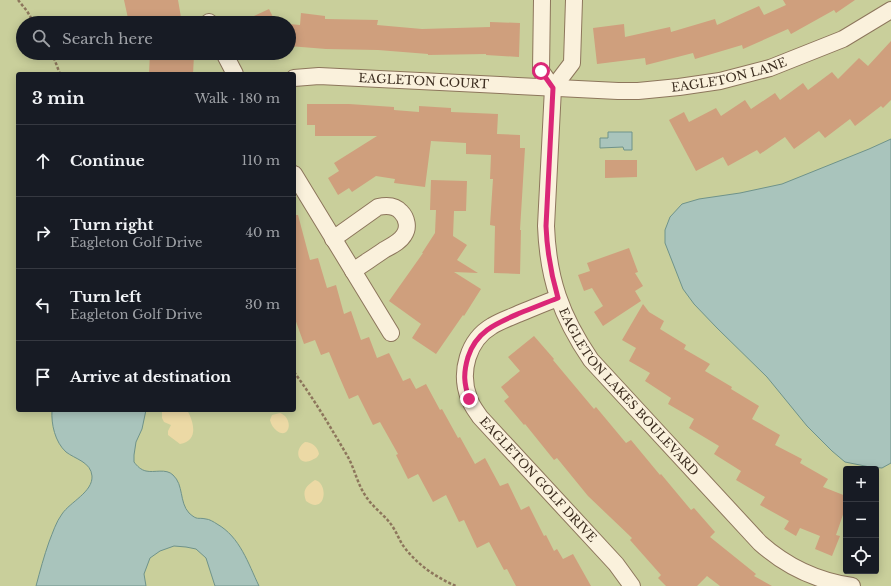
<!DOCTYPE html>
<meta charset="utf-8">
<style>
:root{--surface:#171b24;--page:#242831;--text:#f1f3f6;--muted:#9ea1a6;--line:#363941}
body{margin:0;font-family:"Libre Baskerville",serif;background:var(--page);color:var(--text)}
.controls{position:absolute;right:12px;bottom:12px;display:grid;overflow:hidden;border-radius:4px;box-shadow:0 2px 10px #0003}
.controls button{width:36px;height:36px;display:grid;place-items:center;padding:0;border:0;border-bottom:1px solid var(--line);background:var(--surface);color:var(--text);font:20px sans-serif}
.stop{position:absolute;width:12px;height:12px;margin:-9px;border:3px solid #db2777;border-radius:50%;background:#fff}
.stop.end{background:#db2777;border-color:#fff;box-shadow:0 1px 4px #0008}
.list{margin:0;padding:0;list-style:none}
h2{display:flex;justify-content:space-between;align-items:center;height:52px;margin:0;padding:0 16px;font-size:17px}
h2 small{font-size:13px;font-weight:400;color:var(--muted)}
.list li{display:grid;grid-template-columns:26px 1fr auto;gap:12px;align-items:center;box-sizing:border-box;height:72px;padding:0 16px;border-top:1px solid var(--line)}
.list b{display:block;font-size:15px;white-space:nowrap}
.list p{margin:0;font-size:13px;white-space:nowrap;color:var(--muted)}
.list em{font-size:13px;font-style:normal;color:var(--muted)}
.icon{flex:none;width:22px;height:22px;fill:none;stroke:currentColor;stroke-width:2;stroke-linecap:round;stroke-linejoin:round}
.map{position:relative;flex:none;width:891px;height:586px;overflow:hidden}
.search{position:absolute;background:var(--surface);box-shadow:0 2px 10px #0003;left:16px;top:16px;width:280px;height:44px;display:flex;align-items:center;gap:10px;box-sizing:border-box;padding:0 14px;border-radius:22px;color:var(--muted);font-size:15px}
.panel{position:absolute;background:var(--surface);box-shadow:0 2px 10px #0003;left:16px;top:72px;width:280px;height:340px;border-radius:4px}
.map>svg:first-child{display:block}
.green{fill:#c9cf9b;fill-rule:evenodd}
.sand{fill:#ecd9a5}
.water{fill:#a9c4bc;stroke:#6f938a}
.building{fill:#cf9f7d}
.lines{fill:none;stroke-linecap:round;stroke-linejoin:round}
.street-casing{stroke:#8d765c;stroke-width:18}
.path{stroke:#8d765c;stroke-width:2.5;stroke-dasharray:3 2;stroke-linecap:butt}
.street{stroke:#faf1dc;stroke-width:16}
.route{stroke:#db2777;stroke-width:5}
.labels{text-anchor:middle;stroke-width:3;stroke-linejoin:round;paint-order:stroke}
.street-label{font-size:12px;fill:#3d2e20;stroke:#f7eed8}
</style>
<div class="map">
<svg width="891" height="586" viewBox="0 0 891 586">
<rect width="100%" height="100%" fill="#f0e4c8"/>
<path class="green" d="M0 0H891V586H0ZM23 23H289V53H23ZM18 74H294V410H18ZM846 469H876V571H846Z"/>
<path class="sand" d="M162 410H187C194 422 199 441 180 444L168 435V431L171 425 164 422 162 418Z
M280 413C294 418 290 440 277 431 273 428 271 424 270 420L272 415Z
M305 442C312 442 318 447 319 454 317 458 316 458 312 460 298 467 293 450 305 442Z
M315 480C329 483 326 516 306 501 302 490 306 486 315 480Z"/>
<path class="water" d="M608 132H632V150H624L623 147 600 148V138H608Z
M891 139V463L882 468 870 467 845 462 832 451 807 426 767 377 717 328 694 304 683 289 665 243V230L670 217 682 204 699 199 740 193 782 184 869 149Z
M52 410H146L142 429 136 442 134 455V462C137 466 141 470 146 471 154 473 166 468 173 475 184 485 179 502 189 513 198 521 197 517 206 519 209 519 214 522 217 524 240 537 248 563 259 586H215L206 558 196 549 186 547 174 546 160 551 150 558 144 574 146 586H36C40 571 44 556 49 542 53 532 56 522 62 514 70 502 93 492 92 476 91 462 75 459 66 452 55 442 51 424 52 410Z"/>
<path class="building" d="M124 0H178L182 23H129Z
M783 0H855L836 13 834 10 791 34 788 29 743 49 742 45 695 59 693 53 646 65 645 58 597 64 593 28 624 24 625 37 670 27 671 32 715 19 717 25 759 6 764 15 786 5Z
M269 9 276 23H239Z
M301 13 325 16V19L378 20 377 25 422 29 490 27V22L520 23 519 57 486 55V54L428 55V54L378 50 326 49 289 46V24L300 25Z
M891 41V100L883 108 881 106 855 126 850 119 825 138 819 131 794 149 785 137 760 154 757 150 728 166 723 157 696 171 669 120 684 112 689 122 716 108 721 116 745 100 751 109 775 93 780 100 803 83 808 90 832 72 838 79 859 58 868 66Z
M150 53 194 55 193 74H149Z
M307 104H349L394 107V110L419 112V106L451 108V112L498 114 497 134 520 135V148H525L520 230H521L520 274 494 273 495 226 490 225 493 179H490L491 155 466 154V143L431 141 425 187 394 183 395 179 376 176 352 192 349 188 338 195 328 178 339 171 334 163 377 136H315V125H307Z
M605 160H637V177L605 178Z
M431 180 467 181 466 211H454L453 236 467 245 457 260 478 273 454 272 481 289 464 316 463 315 436 354 412 338 421 324 389 301 423 253H422L435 233 436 210H430Z
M294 215H298L310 260 318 258 327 288 336 285 344 314 351 311 361 340 369 337 377 358 389 353 403 381 410 378 416 389 426 384 440 410 442 409 458 438 460 437 475 464 485 458 500 486 508 483 521 510 529 506 544 536 546 535 554 551 557 549 563 559 573 554 591 586H516L507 569 504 570 489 542 477 548 464 520 459 522 446 495 433 502 418 474 408 479 396 455 398 454 380 422 373 425 358 395 349 399 339 376 329 352 321 355 315 340 304 344 294 316Z
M629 248 638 272 635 273 643 286 635 291 641 301 603 326 594 312 603 306 592 288 584 291 578 275 590 271 587 263Z
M643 304 649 312 664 321 660 329 686 345 684 349 710 364 705 371 732 387 731 389 759 406 752 419 780 435 775 445 802 459 800 463 828 479 823 487 846 496V506L836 535 840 536 832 556 815 549 820 536 800 528 796 536 784 529 789 521 760 505 765 497 736 480 741 471 714 454 719 446 689 428 694 419 668 404 671 398 645 381 650 373 629 361 636 348 622 340Z
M534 336 554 359 553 360 594 409 596 407 626 443 631 440 660 475 661 474 691 510 694 508 715 532 710 537 756 574 754 576 772 586H720L707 576 697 586H666L658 578 661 575 630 540 632 538 588 496 557 458 554 460 525 424 524 425 504 401 509 397 501 387 520 371 508 357Z"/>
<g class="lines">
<g class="street-casing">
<g id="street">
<path d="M542 0 541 71 553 88"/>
<path id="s1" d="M574 0 572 63 553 88 546 226C548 279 561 316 591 360L760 543C787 567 817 581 852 586"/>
<path d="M209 22V23"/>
<path d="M224 53 235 74"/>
<path id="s2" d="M294 78 319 76 618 91H638L679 87 720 81 770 68 843 39 891 10"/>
<path d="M294 174 391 333"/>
<path d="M333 239 378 207C387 205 395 205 401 212 407 218 409 228 404 235 400 242 391 246 384 250 374 257 363 264 353 271"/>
<path id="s3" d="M558 298C544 303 531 309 518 314 509 318 500 321 492 326 468 340 459 372 469 398 471 405 476 411 480 417L616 564 632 586"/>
</g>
</g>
<path class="path" d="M18 0 27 11 34 23
M52 53 60 74
M294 372C314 399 331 428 348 457 355 470 358 486 367 498 373 507 383 514 390 523 395 529 398 537 402 544 415 563 435 577 456 586"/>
<use href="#street" class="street"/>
</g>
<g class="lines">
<path class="route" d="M469 399C464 383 463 374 468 357 476 331 497 323 520 313 533 308 545 303 558 298 551 274 547 251 546 226L553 88 541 71"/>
</g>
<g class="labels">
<g class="street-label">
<text dy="4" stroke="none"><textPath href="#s2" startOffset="437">EAGLETON LANE</textPath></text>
<text dy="4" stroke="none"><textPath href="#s2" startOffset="130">EAGLETON COURT</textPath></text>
<text dy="4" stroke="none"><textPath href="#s1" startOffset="424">EAGLETON LAKES BOULEVARD</textPath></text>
<text dy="4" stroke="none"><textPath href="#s3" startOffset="261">EAGLETON GOLF DRIVE</textPath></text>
</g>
</g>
</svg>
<div class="controls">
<button>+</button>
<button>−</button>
<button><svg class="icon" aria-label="locate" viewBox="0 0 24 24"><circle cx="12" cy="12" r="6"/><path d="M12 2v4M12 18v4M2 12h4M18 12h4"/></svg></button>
</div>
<div class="stop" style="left:541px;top:71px"></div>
<div class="stop end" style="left:469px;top:399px"></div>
<div class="search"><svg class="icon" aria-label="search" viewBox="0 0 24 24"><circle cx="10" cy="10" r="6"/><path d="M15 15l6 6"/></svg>Search here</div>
<section class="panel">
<h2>3 min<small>Walk · 180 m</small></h2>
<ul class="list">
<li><svg class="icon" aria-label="ahead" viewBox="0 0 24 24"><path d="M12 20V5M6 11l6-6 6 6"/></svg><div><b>Continue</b></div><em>110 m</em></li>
<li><svg class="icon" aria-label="right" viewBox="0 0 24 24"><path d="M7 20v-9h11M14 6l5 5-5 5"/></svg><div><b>Turn right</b><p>Eagleton Golf Drive</p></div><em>40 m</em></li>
<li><svg class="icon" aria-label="left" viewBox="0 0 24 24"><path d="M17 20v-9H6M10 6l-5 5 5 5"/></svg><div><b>Turn left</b><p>Eagleton Golf Drive</p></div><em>30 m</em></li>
<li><svg class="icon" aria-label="arrive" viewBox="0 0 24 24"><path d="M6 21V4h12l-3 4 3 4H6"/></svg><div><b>Arrive at destination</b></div></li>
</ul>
</section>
</div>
